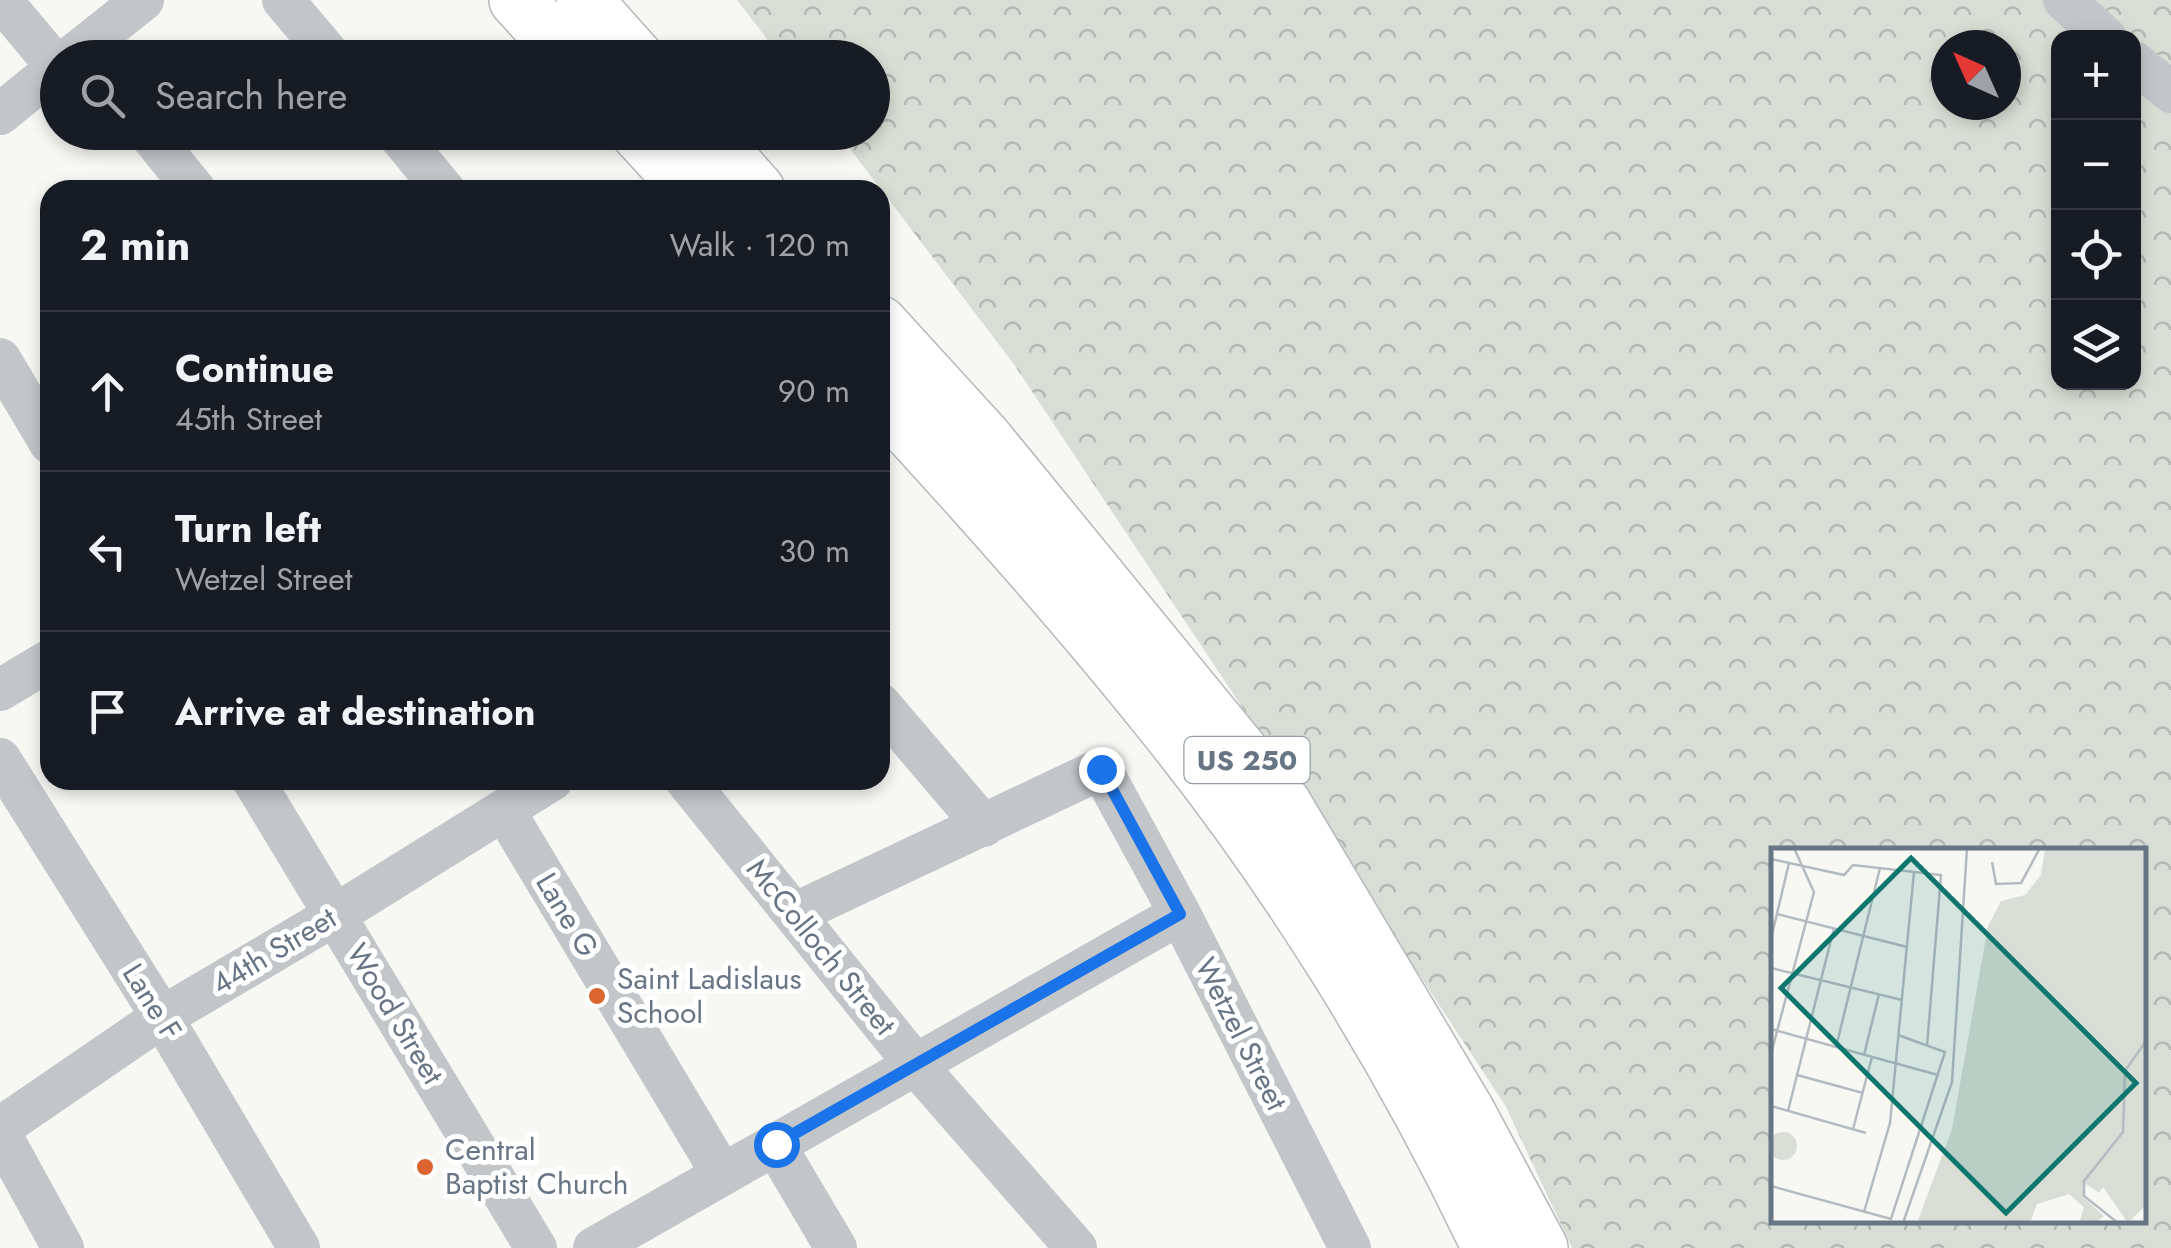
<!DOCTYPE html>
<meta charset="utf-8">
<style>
:root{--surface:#171b24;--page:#20242c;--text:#f1f3f6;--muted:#9ea1a6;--line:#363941}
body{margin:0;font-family:Jost,sans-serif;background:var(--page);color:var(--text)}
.controls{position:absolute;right:30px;top:30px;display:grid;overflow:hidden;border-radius:20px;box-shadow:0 5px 15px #0003}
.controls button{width:90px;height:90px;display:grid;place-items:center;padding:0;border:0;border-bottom:2px solid var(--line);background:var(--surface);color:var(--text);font:50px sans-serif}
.compass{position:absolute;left:1931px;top:30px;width:90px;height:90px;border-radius:50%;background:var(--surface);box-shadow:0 5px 15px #0003;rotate:315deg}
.stop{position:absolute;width:30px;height:30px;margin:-22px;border:8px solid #1a73e8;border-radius:50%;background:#fff}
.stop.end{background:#1a73e8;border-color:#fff;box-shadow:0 2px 10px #0008}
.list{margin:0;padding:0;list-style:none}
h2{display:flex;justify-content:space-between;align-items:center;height:130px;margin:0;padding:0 40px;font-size:42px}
h2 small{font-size:32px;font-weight:400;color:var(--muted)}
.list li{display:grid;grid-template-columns:65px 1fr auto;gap:30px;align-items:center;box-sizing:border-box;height:160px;padding:0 40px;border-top:2px solid var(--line)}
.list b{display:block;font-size:38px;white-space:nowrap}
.list p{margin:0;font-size:32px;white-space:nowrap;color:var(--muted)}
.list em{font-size:32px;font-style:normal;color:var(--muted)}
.icon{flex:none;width:55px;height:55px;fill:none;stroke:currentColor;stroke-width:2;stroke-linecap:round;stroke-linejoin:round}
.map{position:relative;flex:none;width:2171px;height:1248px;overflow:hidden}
.search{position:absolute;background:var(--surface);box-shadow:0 5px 15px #0003;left:40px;top:40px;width:850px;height:110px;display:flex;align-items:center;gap:25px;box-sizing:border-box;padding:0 35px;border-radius:55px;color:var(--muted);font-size:38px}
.panel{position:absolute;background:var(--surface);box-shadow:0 5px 15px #0003;left:40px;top:180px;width:850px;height:610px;border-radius:30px}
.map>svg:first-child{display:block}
.forest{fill:url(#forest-crowns);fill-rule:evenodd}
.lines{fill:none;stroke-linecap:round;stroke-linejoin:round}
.highway-casing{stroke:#b5b8bb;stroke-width:58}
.minor{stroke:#c2c6c9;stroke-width:42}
.highway{stroke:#fff;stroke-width:55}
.route{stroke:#1a73e8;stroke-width:12}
.poi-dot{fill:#dc642f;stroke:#fff;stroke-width:4}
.labels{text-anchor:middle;stroke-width:10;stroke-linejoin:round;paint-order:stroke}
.shield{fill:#fff;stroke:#959ea9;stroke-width:2.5}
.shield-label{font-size:28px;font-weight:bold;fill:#677584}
.street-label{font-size:30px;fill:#677584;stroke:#fff}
.poi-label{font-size:30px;fill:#677584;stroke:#fff;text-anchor:start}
.inset-road{fill:none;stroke:#b4bbc0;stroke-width:2.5}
.view{fill:#0f766e;fill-opacity:0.15;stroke:#0f766e;stroke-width:5}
.inset-edge{fill:none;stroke:#677584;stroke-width:5}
</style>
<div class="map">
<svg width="2171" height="1248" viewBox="0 0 2171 1248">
<defs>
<pattern id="forest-crowns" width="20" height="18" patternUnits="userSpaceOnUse" patternTransform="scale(2.5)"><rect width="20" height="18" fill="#d8ded5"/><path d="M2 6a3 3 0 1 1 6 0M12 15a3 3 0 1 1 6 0" fill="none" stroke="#b3b9b2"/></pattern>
</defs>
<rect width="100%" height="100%" fill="#f7f7f4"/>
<path class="forest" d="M737 0H2171V1248H1572L1505 1105 1324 830 1013 363 838 133 872 132V58L781 57ZM2058 38H2134V382H2058ZM1946 45H2006V105H1946ZM1774 850H2144V1220H1774Z"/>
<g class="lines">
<g class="highway-casing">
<path id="highway" d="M517 0 570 58
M584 0 636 58
M638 132 691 190
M705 132 757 190
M880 324 984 438 1284 805 1466 1110 1540 1248
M880 398C975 501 1070 607 1158 717 1288 877 1402 1062 1490 1248"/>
</g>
<path class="minor" d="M1 0 57 67
M283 0 332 58
M2064 0 2106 38
M70 58 143 0
M2134 62 2171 92
M0 114 58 67
M148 132 195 190
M396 132 444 190
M0 359 50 443
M0 690 50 660
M880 704 984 826
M0 759 162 1017 299 1248
M253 780 536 1248
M686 780 914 1063 1076 1248
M504 810 722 1174
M796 913 1101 769 1180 914 1350 1248
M0 1128 162 1017 335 915 552 780
M0 1133 63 1248
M775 1145 836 1248
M594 1248 1180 914"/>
<use href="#highway" class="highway"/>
</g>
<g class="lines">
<path class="route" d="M776 1144 1180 914 1101 769"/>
</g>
<g class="poi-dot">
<circle cx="597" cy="996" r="10"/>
<circle cx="425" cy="1167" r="10"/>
</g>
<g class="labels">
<rect class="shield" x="1184.5" y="737" width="125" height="46" rx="8"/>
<g class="shield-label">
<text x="1247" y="770">US 250</text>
</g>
<g class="street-label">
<text transform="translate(567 915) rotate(59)" y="10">Lane G</text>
<text transform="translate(821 947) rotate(51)" y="10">McColloch Street</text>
<text transform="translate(274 951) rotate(-31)" y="10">44th Street</text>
<text transform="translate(152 1002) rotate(58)" y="10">Lane F</text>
<text transform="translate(395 1014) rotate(59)" y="10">Wood Street</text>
<text transform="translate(1241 1034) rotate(63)" y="10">Wetzel Street</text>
</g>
<g class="poi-label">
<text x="617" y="989">Saint Ladislaus<tspan x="617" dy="34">School</tspan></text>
<text x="445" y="1160">Central<tspan x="445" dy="34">Baptist Church</tspan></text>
</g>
</g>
<g transform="translate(1771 848)">
<rect width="375" height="375" fill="#f7f7f4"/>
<path d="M274 0H375V357L357 375 332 339 328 345 312 334V349L333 368 324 375H308L313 359 298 346 266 356 259 375H146L181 281 217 78 230 53 254 47 270 27Z" fill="#d8ded5"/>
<path d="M-2 298a14 14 0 1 1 28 0a14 14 0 1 1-28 0Z" fill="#d8ded5"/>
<path class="inset-road" d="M0 11 73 27 82 17 170 27 156 198M221 14 225 36 250 35 269 0M6 66 136 99M0 91 18 15M0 120 131 152M0 181 167 227M65 199 109 20M0 206 43 44 23 0M93 207 108 146M26 227 92 245M0 258 95 285M17 263 63 80M82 281 101 209M0 338 120 371 174 204 127 187M93 364 119 275 143 24M132 375 181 234 196 0M347 375 313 348V333L352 284 354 223 375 193"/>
<path class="view" d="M140 10 365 235 235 365 10 140Z"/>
<rect width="375" height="375" class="inset-edge"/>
</g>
</svg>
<div class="controls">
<button>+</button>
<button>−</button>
<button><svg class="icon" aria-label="locate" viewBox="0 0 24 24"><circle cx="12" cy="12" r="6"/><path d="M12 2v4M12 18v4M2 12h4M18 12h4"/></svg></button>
<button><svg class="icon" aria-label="layers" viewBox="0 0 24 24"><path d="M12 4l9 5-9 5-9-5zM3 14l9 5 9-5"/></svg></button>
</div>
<svg class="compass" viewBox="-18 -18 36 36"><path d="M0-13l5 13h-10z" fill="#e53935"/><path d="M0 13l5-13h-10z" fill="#9ea1a6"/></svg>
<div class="stop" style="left:776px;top:1144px"></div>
<div class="stop end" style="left:1101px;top:769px"></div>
<div class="search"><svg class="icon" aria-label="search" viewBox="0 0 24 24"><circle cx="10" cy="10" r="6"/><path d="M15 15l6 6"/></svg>Search here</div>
<section class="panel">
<h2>2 min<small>Walk · 120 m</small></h2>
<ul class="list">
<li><svg class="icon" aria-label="ahead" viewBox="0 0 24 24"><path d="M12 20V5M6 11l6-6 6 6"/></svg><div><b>Continue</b><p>45th Street</p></div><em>90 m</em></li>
<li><svg class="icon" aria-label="left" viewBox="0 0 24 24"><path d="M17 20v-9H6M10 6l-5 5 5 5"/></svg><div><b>Turn left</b><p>Wetzel Street</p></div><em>30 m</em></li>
<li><svg class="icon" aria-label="arrive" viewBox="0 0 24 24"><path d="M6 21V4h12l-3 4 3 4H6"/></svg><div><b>Arrive at destination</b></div></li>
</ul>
</section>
</div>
